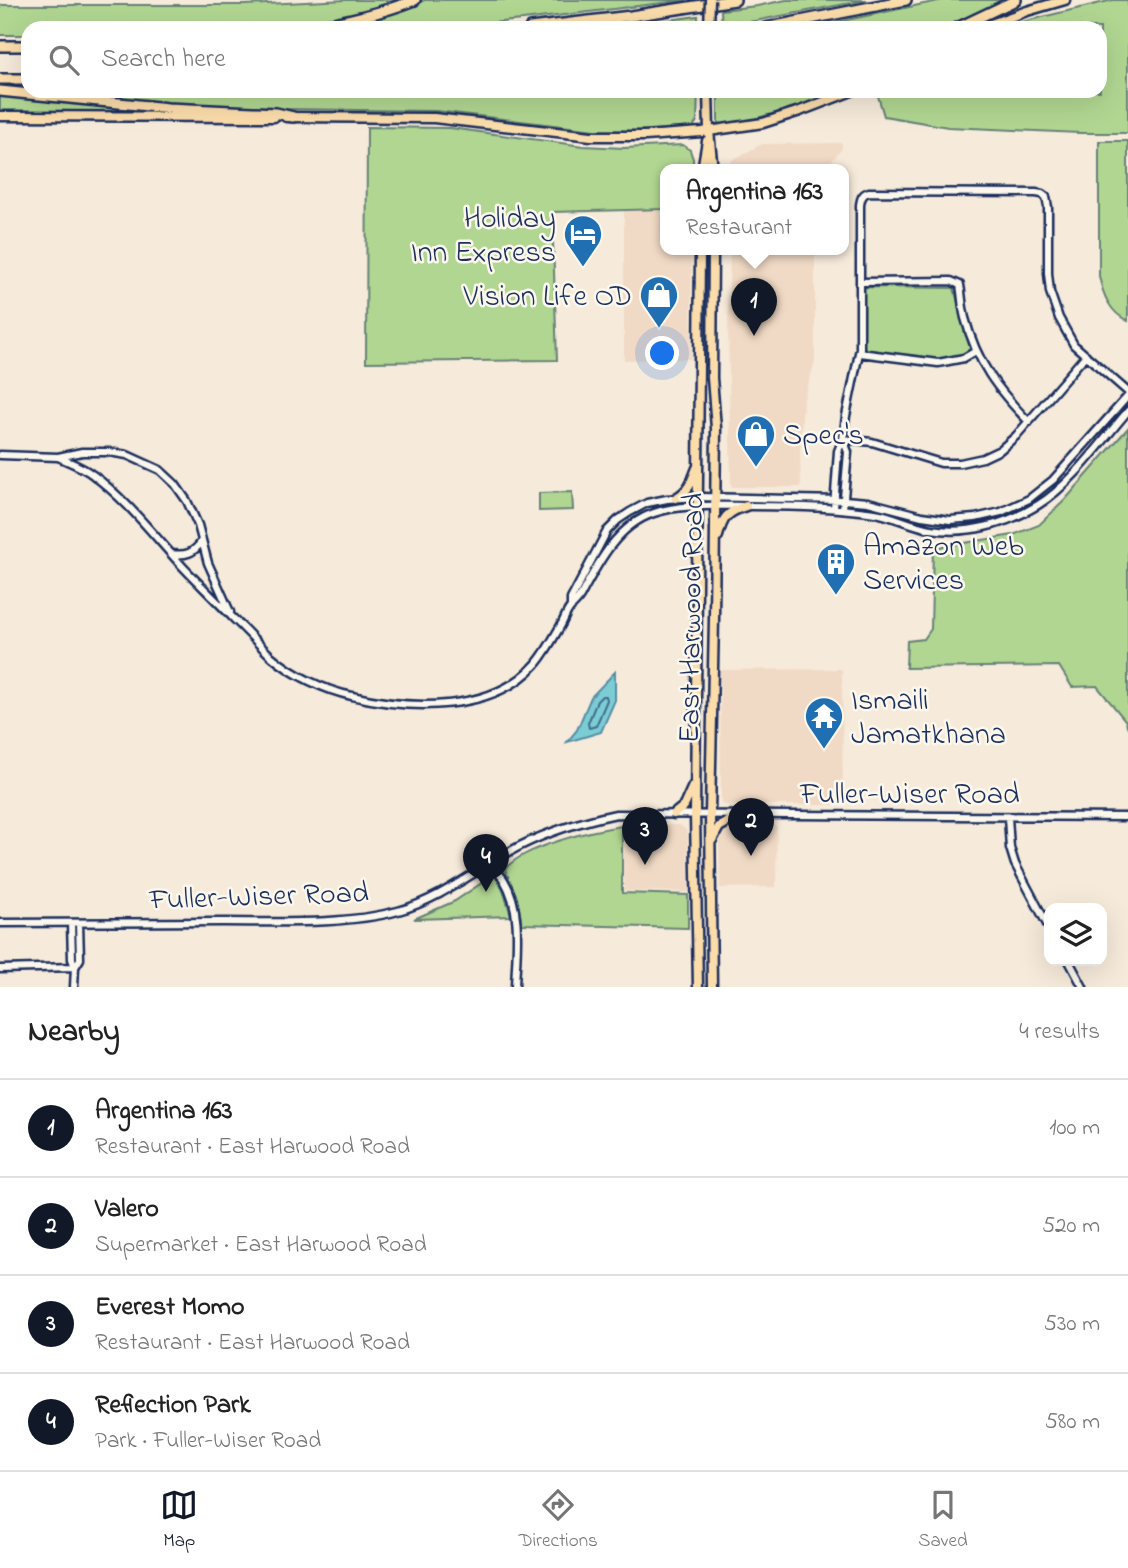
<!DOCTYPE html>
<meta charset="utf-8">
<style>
:root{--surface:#fff;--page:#f2f2f2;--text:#222;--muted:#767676;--line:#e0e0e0;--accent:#111827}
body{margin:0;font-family:"Indie Flower",sans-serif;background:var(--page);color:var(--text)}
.controls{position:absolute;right:21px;bottom:21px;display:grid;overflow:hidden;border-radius:14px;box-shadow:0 7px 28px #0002}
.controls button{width:63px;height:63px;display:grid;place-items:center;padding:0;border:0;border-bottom:2px solid var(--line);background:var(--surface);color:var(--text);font:35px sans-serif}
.you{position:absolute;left:663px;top:354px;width:24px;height:24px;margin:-18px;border:5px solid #fff;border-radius:50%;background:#1a73e8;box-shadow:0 0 0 10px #1a73e833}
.badge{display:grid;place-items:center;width:46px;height:46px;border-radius:50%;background:var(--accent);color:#fff;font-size:23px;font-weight:700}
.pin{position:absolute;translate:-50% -58px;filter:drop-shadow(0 2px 4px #0008)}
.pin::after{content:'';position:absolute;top:37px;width:24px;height:21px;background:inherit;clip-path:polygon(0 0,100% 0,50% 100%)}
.popup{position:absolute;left:660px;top:164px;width:189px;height:91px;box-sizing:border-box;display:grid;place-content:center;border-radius:14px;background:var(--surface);filter:drop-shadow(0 2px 5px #0005);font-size:23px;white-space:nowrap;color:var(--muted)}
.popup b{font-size:26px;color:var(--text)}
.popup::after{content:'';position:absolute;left:50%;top:100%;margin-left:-14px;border:14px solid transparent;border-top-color:var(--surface)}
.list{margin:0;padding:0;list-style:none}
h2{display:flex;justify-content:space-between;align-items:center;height:91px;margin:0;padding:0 28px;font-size:30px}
h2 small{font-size:23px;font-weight:400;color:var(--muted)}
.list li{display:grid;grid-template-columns:46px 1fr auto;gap:21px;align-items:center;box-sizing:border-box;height:98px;padding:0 28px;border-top:2px solid var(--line)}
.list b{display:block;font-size:26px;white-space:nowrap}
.list p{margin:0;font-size:23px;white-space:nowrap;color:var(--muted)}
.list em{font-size:23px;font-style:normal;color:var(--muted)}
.icon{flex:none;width:38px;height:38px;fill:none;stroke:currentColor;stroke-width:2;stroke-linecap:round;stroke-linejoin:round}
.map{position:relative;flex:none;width:1128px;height:987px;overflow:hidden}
.search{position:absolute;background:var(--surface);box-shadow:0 7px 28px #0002;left:21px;right:21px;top:21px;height:77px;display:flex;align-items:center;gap:18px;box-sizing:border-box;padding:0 24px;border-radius:21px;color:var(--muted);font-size:26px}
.sheet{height:483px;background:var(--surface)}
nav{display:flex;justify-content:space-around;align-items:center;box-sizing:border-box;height:98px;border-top:2px solid var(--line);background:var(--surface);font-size:19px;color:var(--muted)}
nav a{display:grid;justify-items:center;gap:4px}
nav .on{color:var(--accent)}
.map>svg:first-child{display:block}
.built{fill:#f1dac5}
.green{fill:#b1d691;stroke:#668278;stroke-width:2}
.water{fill:#7bccd4;stroke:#558da5;stroke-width:2}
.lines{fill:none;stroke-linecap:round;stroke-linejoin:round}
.shore{stroke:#416e8d;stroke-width:2}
.minor-casing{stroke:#1b2f5e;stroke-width:11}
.major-casing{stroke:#1b2f5e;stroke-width:13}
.highway-casing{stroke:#1b2f5e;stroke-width:14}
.minor{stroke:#fbf7ec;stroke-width:6}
.major{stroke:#fbdcab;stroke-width:8}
.highway{stroke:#fbdcab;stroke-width:9}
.major-bridge-casing{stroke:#1b2f5e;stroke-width:13;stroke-linecap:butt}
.major-bridge{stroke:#fbdcab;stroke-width:8}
.labels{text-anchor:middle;stroke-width:5;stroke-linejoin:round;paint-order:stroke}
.poi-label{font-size:30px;fill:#1b2f5e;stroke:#fbf7ec;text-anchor:start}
.street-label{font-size:30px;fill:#1b2f5e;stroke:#fbf7ec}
</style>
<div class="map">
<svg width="1128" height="987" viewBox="0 0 1128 987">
<rect width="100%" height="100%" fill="#f6eada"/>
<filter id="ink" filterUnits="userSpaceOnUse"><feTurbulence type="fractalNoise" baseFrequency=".0143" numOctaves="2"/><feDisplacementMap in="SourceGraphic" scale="14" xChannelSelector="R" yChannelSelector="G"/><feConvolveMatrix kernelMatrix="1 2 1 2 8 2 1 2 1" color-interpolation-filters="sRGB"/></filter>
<g filter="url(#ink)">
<path class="built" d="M842 143V149L823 170H731L732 160 762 144Z
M665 209V250H692L691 359 624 360V211Z
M730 250H815V362L803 402 800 452 801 487H731L728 327Z
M842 669 843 805H726L721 804 720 670Z
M623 824 680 825 686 830 688 837 689 892 624 891Z
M777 826 776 887 720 888 719 834 726 828Z"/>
<path class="green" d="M346 0H404C363 15 319 23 275 28H28V35H0V5H245Z
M425 0H687L523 20 436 28H322L370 19Z
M786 0H867L722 27 721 10 757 6Z
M943 0H1006L950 28H808Z
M1113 0H1128V133H1080L948 127 884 116 878 96 883 91H1100V28H997Z
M698 16V28H611Z
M71 91H698L697 121 693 127 636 131 595 130 437 111 206 108 71 93Z
M718 91H839C800 107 762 118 721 126L718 121Z
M0 95 155 110 154 113 0 112Z
M367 127 450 128 583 146 624 148 683 145 690 150 693 159V170H665V209L552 212 557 360 366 362Z
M1099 141H1128V321C1110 313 1103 295 1099 276Z
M866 287 954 288 970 349 968 353 938 361 866 350 863 345V288Z
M1128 428V728L1125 720 1097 686 1072 687 1059 666 906 668 907 641 924 639 931 629 933 548 1013 535 1039 525 1065 500Z
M572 492 573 510 539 511V493Z
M622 826V893L688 895V928L522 924 517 898 505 869C524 846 593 830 622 826Z
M495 874C503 887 507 901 511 916L414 919 455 901Z"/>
<path class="water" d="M615 672V700L601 732 567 742 577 730 591 697Z"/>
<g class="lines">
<path class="shore" d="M602 696H606L607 700 596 726 589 728 588 723 597 701Z"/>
<g class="minor-casing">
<path id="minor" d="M861 282 951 281 960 285C962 296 962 307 965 318 977 363 997 389 1029 422
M860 353 938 363 964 358 976 351
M843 439 872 442 941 463H960L983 458 1000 450 1016 436 1086 355
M843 439 848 452 843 509
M0 455 58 457 82 452H109L127 455 160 470 175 484 187 501 198 525 208 563 230 612
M58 457C69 462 83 467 93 475 128 501 154 536 184 568 200 585 218 602 234 619 247 631 258 644 271 656 293 675 324 690 352 696 411 710 493 713 536 664 546 652 553 639 561 625 564 620 566 613 570 608 575 603 579 600 582 593 599 561 618 525 654 513 682 503 722 506 751 506 793 506 834 507 875 513 894 516 912 526 931 529 968 535 1007 524 1038 505 1072 484 1101 442 1128 411
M834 508 838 451 843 439 846 416 860 348V205C861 198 862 194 869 192L1036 193 1042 194 1046 197 1048 207V273L1050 292 1059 318 1074 345 1128 392
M172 554C186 556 194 553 202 541
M571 608V599L607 531 618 520 630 512 647 503 667 499 699 497 844 500 868 502 922 516 950 520 975 518 1001 512 1029 499 1053 480 1128 396
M1008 817 1010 848 1015 864 1049 928
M490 863C495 868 500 874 504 880 523 911 516 953 515 987
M0 923C75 923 149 922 224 922 279 922 346 925 398 911 444 898 479 867 520 846 550 831 583 821 616 814L1128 817
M71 923 72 959 75 967 74 987
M1069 961 1083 987
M75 967 80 959 79 923
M0 969 75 967"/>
</g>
<g class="major-casing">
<path id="major" d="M980 28 1027 11 1065 0
M708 91 709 131 713 170
M0 116 274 117
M286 117 434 118 591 136H645L702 132 763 123 800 111 852 91
M702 170 707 141
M676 498C689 491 692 481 697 468
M718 536C723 517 727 512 746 506
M674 814 684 806 693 786
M712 840 719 827 740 815
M698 987 695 814 700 250
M712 987 710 814 714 619 716 428 712 378 713 250"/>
</g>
<g class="highway-casing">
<path id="highway" d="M306 28C343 22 379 14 415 0
M530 28 631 16 735 0
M765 28 906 0
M957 28 1016 0
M0 46H28
M0 79H28
M0 91 168 108 276 113 293 117"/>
</g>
<use href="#minor" class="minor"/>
<use href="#major" class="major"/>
<use href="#highway" class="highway"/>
<g class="major-bridge-casing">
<path id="major-bridge" d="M709 28 710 0"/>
</g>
<use href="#major-bridge" class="major-bridge"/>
</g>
</g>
<defs>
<g id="hotel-pin" transform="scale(2.0125)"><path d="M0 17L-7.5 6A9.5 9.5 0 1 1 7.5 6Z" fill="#1f6fb2" stroke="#fbf7ec"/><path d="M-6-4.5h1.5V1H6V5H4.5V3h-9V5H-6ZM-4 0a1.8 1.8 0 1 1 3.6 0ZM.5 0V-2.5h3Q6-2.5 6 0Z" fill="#fff"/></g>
<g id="shop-pin" transform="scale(2.0125)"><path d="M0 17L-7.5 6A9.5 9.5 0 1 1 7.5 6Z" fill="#1f6fb2" stroke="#fbf7ec"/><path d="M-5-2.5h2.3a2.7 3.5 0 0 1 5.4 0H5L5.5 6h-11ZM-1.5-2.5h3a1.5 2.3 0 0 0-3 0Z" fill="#fff"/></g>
<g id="building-pin" transform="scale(2.0125)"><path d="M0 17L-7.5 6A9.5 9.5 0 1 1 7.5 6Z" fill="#1f6fb2" stroke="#fbf7ec"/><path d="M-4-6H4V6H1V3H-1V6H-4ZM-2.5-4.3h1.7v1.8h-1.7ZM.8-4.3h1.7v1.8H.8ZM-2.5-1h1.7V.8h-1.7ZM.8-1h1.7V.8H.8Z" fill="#fff"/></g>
<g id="temple-pin" transform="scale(2.0125)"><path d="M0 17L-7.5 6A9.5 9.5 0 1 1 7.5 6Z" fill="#1f6fb2" stroke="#fbf7ec"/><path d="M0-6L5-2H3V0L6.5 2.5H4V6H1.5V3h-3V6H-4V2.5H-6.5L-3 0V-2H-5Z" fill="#fff"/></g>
</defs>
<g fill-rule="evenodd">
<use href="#hotel-pin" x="583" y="234"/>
<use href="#shop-pin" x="659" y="295"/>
<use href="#shop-pin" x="756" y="434"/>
<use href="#building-pin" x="836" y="562"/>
<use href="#temple-pin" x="824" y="716"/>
</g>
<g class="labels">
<g class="poi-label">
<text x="556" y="227" text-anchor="end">Holiday<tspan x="556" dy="34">Inn Express</tspan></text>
<text x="632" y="305" text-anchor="end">Vision Life OD</text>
<text x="783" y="444">Spec's</text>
<text x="863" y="555">Amazon Web<tspan x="863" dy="34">Services</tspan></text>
<text x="851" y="709">Ismaili<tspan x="851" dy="34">Jamatkhana</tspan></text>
</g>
<g class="street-label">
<text transform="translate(690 618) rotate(-89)" y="10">East Harwood Road</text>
<text x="910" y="803">Fuller-Wiser Road</text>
<text transform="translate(259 895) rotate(-2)" y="10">Fuller-Wiser Road</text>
</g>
</g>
</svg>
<div class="controls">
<button><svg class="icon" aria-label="layers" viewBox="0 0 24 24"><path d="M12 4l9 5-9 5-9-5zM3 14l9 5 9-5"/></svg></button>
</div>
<div class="you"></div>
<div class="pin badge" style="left:754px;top:336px">1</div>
<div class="popup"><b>Argentina 163</b>Restaurant</div>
<div class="pin badge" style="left:751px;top:856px">2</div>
<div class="pin badge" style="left:645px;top:865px">3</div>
<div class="pin badge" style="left:486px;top:892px">4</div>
<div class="search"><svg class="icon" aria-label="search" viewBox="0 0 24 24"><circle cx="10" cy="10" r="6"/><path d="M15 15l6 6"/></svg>Search here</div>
</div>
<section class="sheet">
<h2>Nearby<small>4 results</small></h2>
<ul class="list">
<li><span class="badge">1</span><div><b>Argentina 163</b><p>Restaurant · East Harwood Road</p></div><em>100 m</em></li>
<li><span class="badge">2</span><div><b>Valero</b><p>Supermarket · East Harwood Road</p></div><em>520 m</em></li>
<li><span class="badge">3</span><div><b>Everest Momo</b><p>Restaurant · East Harwood Road</p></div><em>530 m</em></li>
<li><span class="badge">4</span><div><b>Reflection Park</b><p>Park · Fuller-Wiser Road</p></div><em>580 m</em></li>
</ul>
</section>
<nav>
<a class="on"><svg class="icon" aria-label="map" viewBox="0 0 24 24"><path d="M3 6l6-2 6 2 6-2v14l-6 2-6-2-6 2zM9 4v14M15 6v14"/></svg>Map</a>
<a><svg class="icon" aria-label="directions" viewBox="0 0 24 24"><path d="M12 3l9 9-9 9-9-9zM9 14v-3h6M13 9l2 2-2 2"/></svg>Directions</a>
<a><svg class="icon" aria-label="saved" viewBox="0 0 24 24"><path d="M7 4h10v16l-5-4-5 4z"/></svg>Saved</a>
</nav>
